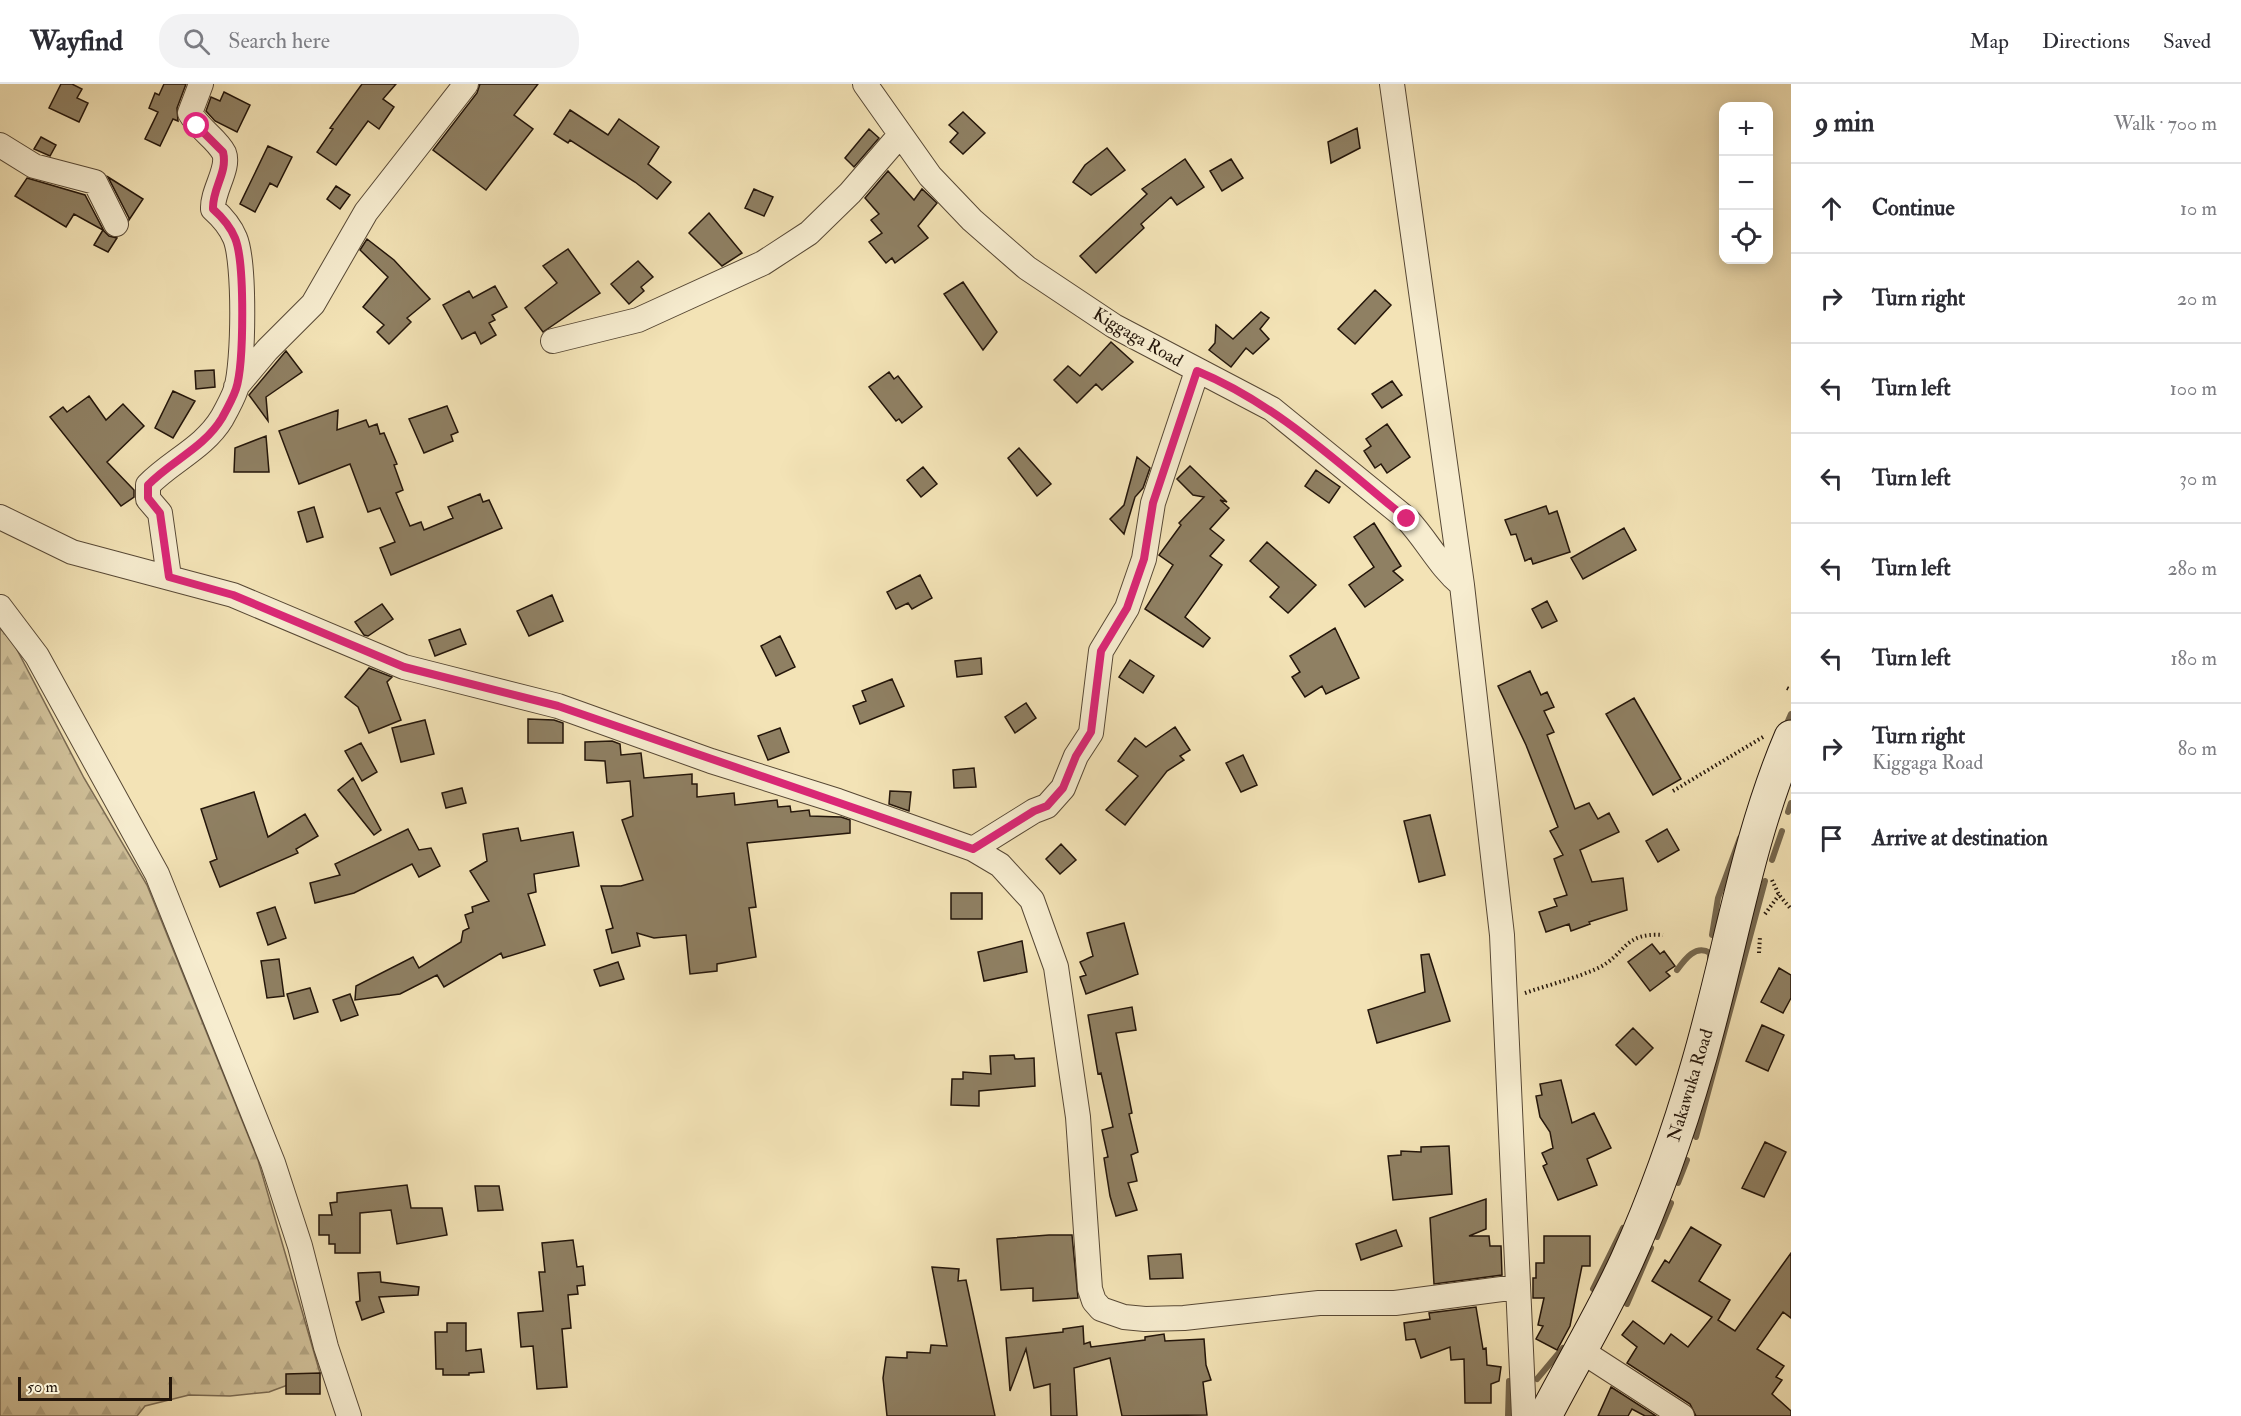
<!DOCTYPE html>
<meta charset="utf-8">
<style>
:root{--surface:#fff;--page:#f2f2f3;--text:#2b2b33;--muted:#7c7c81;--line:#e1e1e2}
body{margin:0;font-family:"IM FELL Double Pica",serif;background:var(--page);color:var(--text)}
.controls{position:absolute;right:18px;top:18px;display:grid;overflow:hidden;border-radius:12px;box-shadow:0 3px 15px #0003}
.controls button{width:54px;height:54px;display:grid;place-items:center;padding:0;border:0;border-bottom:2px solid var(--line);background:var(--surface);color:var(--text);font:30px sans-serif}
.scale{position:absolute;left:18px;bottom:15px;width:154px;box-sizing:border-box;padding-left:6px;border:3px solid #23150a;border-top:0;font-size:16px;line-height:21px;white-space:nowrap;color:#23150a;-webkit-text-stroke:4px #f7edd0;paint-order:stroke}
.stop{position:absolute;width:18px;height:18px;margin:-14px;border:4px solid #db2777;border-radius:50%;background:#fff}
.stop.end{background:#db2777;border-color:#fff;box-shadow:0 2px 6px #0008}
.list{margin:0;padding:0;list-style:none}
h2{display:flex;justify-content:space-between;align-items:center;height:78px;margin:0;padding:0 24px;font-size:26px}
h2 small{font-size:20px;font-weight:400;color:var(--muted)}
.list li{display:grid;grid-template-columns:39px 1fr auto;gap:18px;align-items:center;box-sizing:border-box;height:90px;padding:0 24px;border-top:2px solid var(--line)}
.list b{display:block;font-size:22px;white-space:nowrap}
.list p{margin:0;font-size:20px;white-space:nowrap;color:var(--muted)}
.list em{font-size:20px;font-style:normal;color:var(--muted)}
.icon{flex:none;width:33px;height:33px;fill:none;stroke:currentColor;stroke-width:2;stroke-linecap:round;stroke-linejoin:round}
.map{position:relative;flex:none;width:1791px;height:1332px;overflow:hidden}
header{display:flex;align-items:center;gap:36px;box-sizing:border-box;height:84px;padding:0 30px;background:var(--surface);border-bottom:2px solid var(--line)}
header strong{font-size:28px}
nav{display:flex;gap:33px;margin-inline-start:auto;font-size:21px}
.search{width:420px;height:54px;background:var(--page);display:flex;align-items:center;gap:15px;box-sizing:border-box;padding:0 21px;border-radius:24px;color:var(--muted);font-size:22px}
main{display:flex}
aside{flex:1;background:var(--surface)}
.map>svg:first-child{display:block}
.forest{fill:url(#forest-firs);stroke:#7a6a52;stroke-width:1.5}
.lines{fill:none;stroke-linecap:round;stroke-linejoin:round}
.stream{stroke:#75674e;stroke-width:6}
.building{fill:#8f8063;stroke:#23150a;stroke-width:1.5}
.minor-casing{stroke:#574835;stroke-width:26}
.secondary-casing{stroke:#23150a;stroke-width:35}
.path{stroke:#23150a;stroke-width:4;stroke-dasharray:1.5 3;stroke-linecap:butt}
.minor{stroke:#f7edd0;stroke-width:24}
.secondary{stroke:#f7edd0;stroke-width:33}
.route{stroke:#db2777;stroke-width:8}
.labels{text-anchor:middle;stroke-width:5;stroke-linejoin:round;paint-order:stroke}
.street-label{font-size:18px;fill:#23150a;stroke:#f7edd0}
</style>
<header>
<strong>Wayfind</strong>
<div class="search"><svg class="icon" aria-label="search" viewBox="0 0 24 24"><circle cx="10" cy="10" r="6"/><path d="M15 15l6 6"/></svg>Search here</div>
<nav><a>Map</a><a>Directions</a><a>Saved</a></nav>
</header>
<main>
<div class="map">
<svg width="1791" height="1332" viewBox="0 0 1791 1332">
<defs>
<pattern id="forest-firs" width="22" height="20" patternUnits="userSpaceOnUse" patternTransform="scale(1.5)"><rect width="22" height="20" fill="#d0c099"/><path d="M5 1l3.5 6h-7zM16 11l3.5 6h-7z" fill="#b2a482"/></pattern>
</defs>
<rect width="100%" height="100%" fill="#f3e3b6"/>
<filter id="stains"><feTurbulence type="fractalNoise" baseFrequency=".00333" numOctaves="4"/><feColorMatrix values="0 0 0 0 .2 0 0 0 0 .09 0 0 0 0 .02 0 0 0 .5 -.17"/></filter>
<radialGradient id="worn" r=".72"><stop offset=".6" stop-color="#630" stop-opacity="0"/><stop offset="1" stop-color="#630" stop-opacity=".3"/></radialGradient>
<path class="forest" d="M0 544 14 560 84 694 147 801 258 1076 320 1289 269 1308 230 1312 189 1311 145 1322 137 1332H0Z"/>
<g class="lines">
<path class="stream" d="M1788 637 1791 630
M1788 728 1791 719
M1772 776 1782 747
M1712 851 1718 814 1740 754
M1677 886C1685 875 1696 860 1710 869V877
M1696 1053 1765 797
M1678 1099 1687 1076
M1657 1153 1671 1119
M1593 1205 1623 1144
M1627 1220 1651 1164
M1537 1295 1563 1264
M1508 1332 1509 1297"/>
</g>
<path class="building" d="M61 0H72L82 5 77 14 88 19 79 38 49 24Z
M164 0H186L177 24 178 37 173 35 160 62 145 55 158 28 149 24 155 9 159 11Z
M362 0H396L383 15 394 23 379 45 368 37 336 81 317 68 333 45 330 44Z
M480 0H538L514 31 533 45 486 106 433 66 477 9Z
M224 8 250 21 237 48 215 37 206 27 211 13 220 17Z
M570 26 608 51 619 35 659 63 648 80 671 98 657 115 635 98 570 56 568 59 554 50Z
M963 28 985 49 963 70 950 58 958 49 949 41Z
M1357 44 1360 64 1331 79 1328 58Z
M869 45 879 54 854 83 845 74Z
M41 53 56 61 50 72 34 65Z
M268 62 292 73 277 103 270 99 255 128 240 120Z
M1107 64 1125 86 1091 111 1073 98 1085 81Z
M1185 75 1204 103 1177 121 1171 113 1141 140 1144 144 1096 189 1080 172 1147 110 1142 105Z
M1231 75 1243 94 1222 107 1210 87Z
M888 87 914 116 922 105 937 119 918 142 928 154 895 179 892 174 886 179 869 158 882 149 871 136 879 130 865 114Z
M108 93 143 115 129 136V134Z
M27 94 85 111 104 147 109 152 117 154 108 168 94 161 103 146 74 130 66 143 15 112Z
M336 102 350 111 340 125 327 115Z
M754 105 773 113 764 132 745 124Z
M709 129 742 169 722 182 689 149Z
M367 155 394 176 430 215 407 234 411 238 389 260 377 248 384 241 363 223 388 193 360 166Z
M568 165 600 209 543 248 525 224 557 199 543 182Z
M638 177 653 193 641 203 644 207 629 220 611 200Z
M963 198 997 248 983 266 944 210Z
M495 202 507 223 492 231 495 236 489 239 496 251 481 260 475 248 462 255 443 221 469 207 473 214Z
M1375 206 1391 221 1355 260 1338 245Z
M1261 228 1269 234 1260 245 1269 255 1253 270 1246 264 1231 283 1209 266 1215 259 1216 241 1233 255Z
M1111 258 1133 278 1102 306 1096 300 1077 319 1054 296 1068 282 1080 292Z
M286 267 302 288 266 313 268 337 249 311Z
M214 286 215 303 196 305 195 287Z
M889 288 894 295 898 292 922 323 902 339 899 335 896 337 869 303Z
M1392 297 1402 311 1382 324 1372 310Z
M173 307 195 317 173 354 155 344Z
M89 312 106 336 123 320 144 342 107 378 134 406V413L121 422 50 333 63 323 67 328Z
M447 322 458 348 451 351 453 357 424 369 409 335Z
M338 326 337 346 366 336 369 343 377 340 380 350 384 349 397 380 394 381 403 406 396 409 410 442 421 438 424 446 453 434 448 423 480 410 483 418 489 416 502 444 391 491 380 464 395 458 380 424 368 428 350 380 299 400 279 347Z
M1387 340 1410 373 1387 389 1381 380 1375 384 1364 367 1371 362 1366 355Z
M266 352 269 388H234L235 364Z
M1019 364 1051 400 1037 412 1008 374Z
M1137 373 1150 384 1143 404 1135 413 1124 450 1110 435 1124 421Z
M1190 382 1227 418 1220 416 1229 424 1210 445 1224 456 1210 472 1222 481 1185 533 1210 554 1203 563 1145 525 1173 481 1159 471 1181 441 1179 439 1204 413 1193 411 1177 395Z
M923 383 937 400 921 413 907 396Z
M1316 386 1340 403 1329 419 1305 402Z
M1546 422 1549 430 1557 427 1570 468 1533 480 1531 474 1525 477 1516 450 1511 451 1505 436Z
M314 423 323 453 307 458 298 428Z
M1374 439 1401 482 1393 487 1403 496 1365 523 1349 501 1374 483 1354 453Z
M1624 444 1636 466 1583 495 1571 474Z
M1267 458 1316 501 1288 529 1270 513 1279 503 1250 477Z
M920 491 932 514 912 525 908 519 896 525 887 508Z
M552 511 563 537 529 552 517 527Z
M1547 517 1557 537 1542 544 1532 525Z
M382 520 393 535 368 552 364 551 355 538Z
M1335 544 1359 594 1326 610 1322 602 1305 613 1292 593 1300 588 1290 572Z
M460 545 466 560 435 572 429 556Z
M780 552 795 583 776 592 761 562Z
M981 574 982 590 957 593 955 577Z
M1130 576 1154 592 1143 609 1119 593Z
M369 584 392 593 387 598 401 636 369 649 358 623 345 613Z
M1530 587 1541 611 1547 608 1554 623 1544 627 1554 648 1547 651 1575 725 1589 719 1598 735 1609 729 1619 748 1580 766 1592 798 1623 794 1627 826 1589 838 1590 840 1571 847 1569 840 1546 848 1539 828 1557 822 1554 815 1567 811 1554 775 1563 771 1550 747 1558 743 1526 661 1498 602Z
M892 595 904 622 860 640 853 622 866 617 862 607Z
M1634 614 1681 695 1653 711 1606 630Z
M1026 619 1036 634 1015 649 1005 633Z
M528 635 554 636 563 639V659H528Z
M425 636 434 670 401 678 392 644Z
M1175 643 1190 666 1180 672 1184 676 1167 687 1125 741 1106 726 1138 692 1118 677 1135 654 1146 663Z
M780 644 789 668 768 676 758 652Z
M612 657 620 660 621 671 641 669 644 694 692 690V700H697V713L734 709 735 721 777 716 778 723 790 722 791 728 809 726 810 732 841 733 850 736V749L747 759 756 823 749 824 756 873 717 880V887L690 890 686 851 654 854 637 849 640 862 612 869 606 846 613 844 601 802H621L643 796 622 736 633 732 630 697 607 699 605 677 585 676V658Z
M361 659 377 688 362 697 345 667Z
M1243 671 1257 701 1241 708 1226 679Z
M974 684 976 703 954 704 953 686Z
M353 694 381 746 374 751 338 706Z
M462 704 466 719 446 724 442 709Z
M890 707 911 708 909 727 889 720Z
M254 708 268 753 305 730 318 752 296 765 298 769 220 803 210 778 217 775 201 725Z
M1430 731 1445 791 1419 798 1404 737Z
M518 744 521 757 573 748 579 782 534 790 536 808 528 810 545 861 503 874 501 869 444 903 437 891 400 910 355 916 356 902 413 873 419 884 461 858 463 847 469 844 465 831 473 828 472 823 489 817 470 787 487 777 483 750Z
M408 745 419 766 431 764 440 782 419 793 412 780 354 809 315 819 310 799 340 791 335 780Z
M1667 745 1679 766 1658 778 1646 757Z
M1061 760 1076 776 1060 790 1046 775Z
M951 809H982V835H951Z
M275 823 286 854 268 861 257 829Z
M1124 839 1138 890 1086 910 1080 893 1086 891 1080 878 1093 872 1087 849Z
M1022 857 1027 888 984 897 978 868Z
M1652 860 1660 870 1664 867 1675 882 1666 888 1670 892 1650 907 1628 878Z
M1429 870 1450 937 1377 959 1368 926 1425 908 1421 871Z
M279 875 284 912 267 914 261 877Z
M618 878 624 895 600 902 594 886Z
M1779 884 1791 891V914L1783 929 1761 918Z
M310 904 318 928 294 935 287 910Z
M350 910 358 931 341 937 333 916Z
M1132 923 1136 946 1116 949 1132 1029 1129 1030 1138 1068 1131 1071 1137 1097 1128 1099 1137 1126 1116 1132 1110 1112 1104 1074 1108 1073 1102 1046 1113 1043 1101 989 1098 990 1088 931Z
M1762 941 1784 951 1768 987 1746 977Z
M1633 944 1653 964 1636 981 1616 961Z
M1014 971 1015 975 1034 974 1035 1002 979 1007V1022L951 1021 952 995H963V988L991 990 990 972Z
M1561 996 1572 1039 1594 1029 1611 1064 1587 1075 1597 1101 1558 1116 1543 1082 1547 1080 1542 1069 1553 1064 1550 1048 1540 1033 1536 1012 1542 1011 1540 1000Z
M1765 1058 1786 1068 1764 1113 1742 1104Z
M1449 1062 1452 1110 1393 1116 1388 1072 1401 1071V1067L1421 1068V1063Z
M407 1101 411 1124H442L447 1151 397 1160 391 1126 360 1129V1169H335V1160H329V1151H319V1131H332L330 1119 337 1118V1109Z
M475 1102H499L503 1126 478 1127Z
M1486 1115V1145L1469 1152H1489L1490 1162H1501L1502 1191 1434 1200 1430 1134Z
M1691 1143 1721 1161 1699 1197 1730 1216 1718 1236 1735 1247 1791 1169V1234L1783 1228 1757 1265 1784 1282 1776 1293 1782 1296 1772 1310 1791 1327V1332H1696L1690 1320 1627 1279 1637 1263 1622 1251 1633 1237 1664 1260 1671 1250 1688 1263 1712 1233 1652 1197 1665 1176 1669 1179Z
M1396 1146 1402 1162 1361 1176 1356 1160Z
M1049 1151H1072L1078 1214 1033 1217V1204L1001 1206 997 1155Z
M1544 1152H1590V1182H1582L1570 1242 1557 1266 1536 1255 1543 1242 1538 1241 1544 1214H1533V1194H1536V1179H1544Z
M573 1156 577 1183 583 1182 585 1201 577 1202 578 1210 568 1211 571 1244 562 1245 567 1303 537 1305 533 1262 521 1263 518 1229 543 1227 539 1188H545L542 1159Z
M1181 1170 1183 1194 1150 1195 1148 1172Z
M932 1183 959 1185 958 1197 966 1196 995 1332H887L883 1294 886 1273 907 1274V1268L930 1269 931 1261 947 1262Z
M380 1188 381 1198 419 1203 418 1211 379 1213 384 1228 362 1236 356 1218 360 1217 358 1189Z
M1476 1223 1483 1265 1486 1264 1487 1281 1501 1283 1499 1297 1491 1300V1319H1465L1464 1275 1451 1276 1450 1263 1421 1274 1415 1255 1406 1256 1404 1239 1430 1235 1429 1229Z
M447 1239H466V1267L481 1265 484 1288 469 1289V1291H443V1285H436L435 1248H447Z
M1083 1242 1084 1260 1090 1258 1091 1263 1145 1256V1253L1164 1250 1165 1257 1204 1255 1206 1281 1211 1296 1203 1298 1207 1331 1122 1332 1110 1274 1074 1284 1077 1332H1051L1050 1300 1034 1304 1026 1265 1010 1307 1006 1254 1063 1248V1245Z
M320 1289V1310H286V1290Z
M1611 1303 1656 1332H1645L1632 1325 1628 1332H1598Z"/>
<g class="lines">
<g class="minor-casing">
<path id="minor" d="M865 0 930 92 972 136 1027 184 1114 242 1272 325 1407 435C1427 456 1439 482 1462 501
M1392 0 1462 501 1502 851 1524 1332
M0 61 34 82 95 98 116 140
M553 257 638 236 763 179 809 149 850 109 900 51
M236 303 267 266 313 220 366 128 466 0
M0 433 72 468 233 511 404 583 558 622 711 677 838 717 973 765 1000 781 1032 816 1056 883 1078 1033 1090 1205 1094 1217 1101 1225 1124 1233 1145 1235 1184 1234 1319 1219H1395L1517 1203
M169 493 160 429 148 415V401C171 377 204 364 222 334 227 325 233 314 236 305 244 279 245 178 235 154 230 142 222 133 213 125 212 107 230 84 224 69 217 55 199 45 190 29L201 0
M0 523 37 572 157 790 273 1079 300 1162 326 1263 349 1332
M973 765 1034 727 1047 722 1063 704 1076 672 1091 649 1101 567 1127 524 1144 475 1153 419 1197 287
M1580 1266 1682 1332"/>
</g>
<g class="secondary-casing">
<path id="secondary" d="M1545 1332C1572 1280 1603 1229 1627 1176 1656 1112 1679 1046 1698 980 1730 871 1746 758 1791 653"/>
</g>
<path class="path" d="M1787 604 1791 606
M1673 707 1763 653
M1772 796 1779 811 1791 825
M1765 830 1779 811
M1759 869 1760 852
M1525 909C1548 901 1573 895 1596 885 1627 871 1622 848 1663 851"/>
<use href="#minor" class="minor"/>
<use href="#secondary" class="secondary"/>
</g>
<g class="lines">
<path class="route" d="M197 42 223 68C228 89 212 104 213 125 222 133 230 142 235 154 245 178 244 280 236 305 233 314 227 325 222 334 204 364 171 377 148 401V414L160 429 169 493 233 511 404 583 558 622 973 765 1034 727 1047 722 1063 704 1076 672 1091 648 1101 567 1127 524 1144 475 1153 419 1197 287C1277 320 1340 381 1407 435"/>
</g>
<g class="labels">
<g class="street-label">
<text transform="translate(1138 253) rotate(30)" y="6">Kiggaga Road</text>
<text transform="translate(1690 1001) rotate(-73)" y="6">Nakawuka Road</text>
</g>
</g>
<rect width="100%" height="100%" filter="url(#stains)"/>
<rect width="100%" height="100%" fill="url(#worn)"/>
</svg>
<div class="controls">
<button>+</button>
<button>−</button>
<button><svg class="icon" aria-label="locate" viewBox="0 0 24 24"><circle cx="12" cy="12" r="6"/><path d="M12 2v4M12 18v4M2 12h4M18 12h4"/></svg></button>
</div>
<div class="scale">50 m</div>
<div class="stop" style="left:197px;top:42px"></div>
<div class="stop end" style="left:1407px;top:435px"></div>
</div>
<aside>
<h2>9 min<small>Walk · 700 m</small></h2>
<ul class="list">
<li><svg class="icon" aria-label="ahead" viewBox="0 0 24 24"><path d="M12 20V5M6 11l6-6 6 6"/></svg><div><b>Continue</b></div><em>10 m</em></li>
<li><svg class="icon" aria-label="right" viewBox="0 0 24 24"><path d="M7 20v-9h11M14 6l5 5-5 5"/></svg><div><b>Turn right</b></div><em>20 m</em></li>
<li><svg class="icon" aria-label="left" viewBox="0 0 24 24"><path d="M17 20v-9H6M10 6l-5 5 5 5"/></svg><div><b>Turn left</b></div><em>100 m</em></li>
<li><svg class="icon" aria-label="left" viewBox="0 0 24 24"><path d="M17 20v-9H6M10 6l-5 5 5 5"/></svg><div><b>Turn left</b></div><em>30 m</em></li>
<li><svg class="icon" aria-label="left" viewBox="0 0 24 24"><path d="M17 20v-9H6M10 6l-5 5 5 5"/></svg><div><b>Turn left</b></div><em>280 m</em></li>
<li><svg class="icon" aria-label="left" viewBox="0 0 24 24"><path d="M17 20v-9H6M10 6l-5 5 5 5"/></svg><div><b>Turn left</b></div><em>180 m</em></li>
<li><svg class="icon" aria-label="right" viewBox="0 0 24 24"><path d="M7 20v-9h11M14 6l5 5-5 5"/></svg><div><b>Turn right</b><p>Kiggaga Road</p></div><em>80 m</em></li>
<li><svg class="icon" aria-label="arrive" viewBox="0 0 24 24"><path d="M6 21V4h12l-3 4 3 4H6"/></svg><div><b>Arrive at destination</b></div></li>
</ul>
</aside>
</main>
